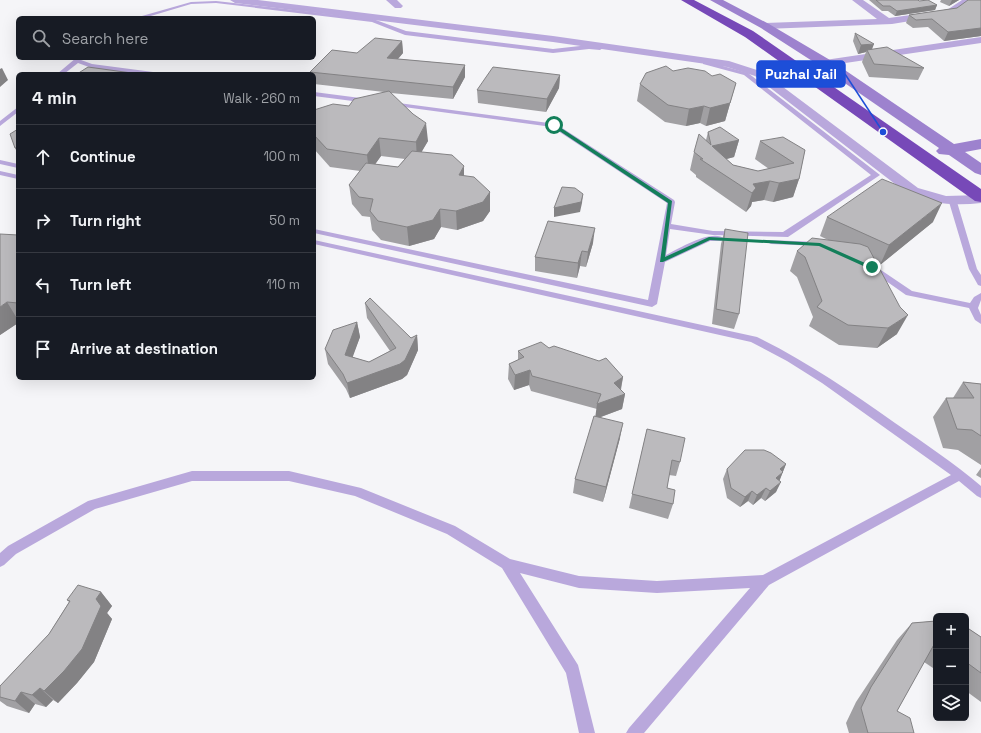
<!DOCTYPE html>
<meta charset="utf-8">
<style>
:root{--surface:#171b24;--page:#242831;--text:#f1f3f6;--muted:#9ea1a6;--line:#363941}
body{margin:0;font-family:"Space Grotesk",sans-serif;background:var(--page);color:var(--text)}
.controls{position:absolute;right:12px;bottom:12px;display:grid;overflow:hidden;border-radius:6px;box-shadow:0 4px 16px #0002}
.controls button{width:36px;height:36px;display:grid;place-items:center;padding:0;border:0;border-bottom:1px solid var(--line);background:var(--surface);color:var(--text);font:20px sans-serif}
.stop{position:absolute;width:12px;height:12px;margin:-9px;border:3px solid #137f5a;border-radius:50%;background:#fff}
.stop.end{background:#137f5a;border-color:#fff;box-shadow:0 1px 4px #0008}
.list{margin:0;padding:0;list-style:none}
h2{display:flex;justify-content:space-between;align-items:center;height:52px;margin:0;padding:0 16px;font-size:17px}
h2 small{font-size:13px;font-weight:400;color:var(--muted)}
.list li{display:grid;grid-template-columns:26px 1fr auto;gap:12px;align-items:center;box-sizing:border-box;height:64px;padding:0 16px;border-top:1px solid var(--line)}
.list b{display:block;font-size:15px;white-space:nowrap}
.list em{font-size:13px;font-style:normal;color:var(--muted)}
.icon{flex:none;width:22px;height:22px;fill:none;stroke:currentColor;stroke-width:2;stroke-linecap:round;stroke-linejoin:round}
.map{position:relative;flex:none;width:981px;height:733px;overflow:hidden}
.search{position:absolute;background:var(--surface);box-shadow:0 4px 16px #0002;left:16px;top:16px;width:300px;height:44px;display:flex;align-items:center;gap:10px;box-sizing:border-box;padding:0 14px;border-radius:6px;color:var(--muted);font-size:15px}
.panel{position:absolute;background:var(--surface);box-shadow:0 4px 16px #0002;left:16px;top:72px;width:300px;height:308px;border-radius:6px}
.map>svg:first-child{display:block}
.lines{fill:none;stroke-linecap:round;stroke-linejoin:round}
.lane{fill:#b9a8dc;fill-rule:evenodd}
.street{fill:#b9a8dc;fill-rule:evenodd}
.secondary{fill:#9d82ce;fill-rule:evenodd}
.highway{fill:#7749b8;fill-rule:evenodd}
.wall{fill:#a1a0a3;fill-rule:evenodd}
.shaded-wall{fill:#838284}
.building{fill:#bbbabd;stroke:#838284}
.route{fill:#137f5a}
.leader{fill:none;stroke:#1d4ed8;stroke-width:1.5}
.callout-dot{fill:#1d4ed8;stroke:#fff;stroke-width:1.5}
.callout{fill:#1d4ed8;stroke:#1d4ed8;stroke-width:1.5}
.callout-label{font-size:14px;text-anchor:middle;font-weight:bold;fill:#fff}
</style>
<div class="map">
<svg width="981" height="733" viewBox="0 0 981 733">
<rect width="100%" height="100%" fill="#f5f5f8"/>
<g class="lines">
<path class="lane" d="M216 1 373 19 406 31 553 49 589 45 603 48 600 50 589 49 553 53 405 35 372 22 216 3 191 4 144 18H135L191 2Z
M76 58H83L81 60 92 64 153 72 156 74C131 74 101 73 78 63L64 74H57Z
M705 61 748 73 880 175 788 237 713 235 670 229 666 255C679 249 712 228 725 239L721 241H710L665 262 657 304 652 307 314 233V229L648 300 667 203 552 127 389 105V103L391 102 556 124 674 200 675 202 671 224 713 231 783 232 871 175 744 75 703 64V62Z
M314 92 368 99 371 101 368 103 314 96Z
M18 107V112L0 126V121Z
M0 160 18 164V168L0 164Z
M0 171 18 175V179L0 175Z
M950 200H953L957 202 977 269 981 275V286L978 285 969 269 949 202Z
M314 240 757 337C806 361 850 391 895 423 924 443 954 463 981 486V498L977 496 959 481 769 585 644 733H626L629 728 750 588 657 593 579 588 520 573 578 665 595 733H579L566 673 502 568 447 534 355 496 289 481H192L95 509 16 554 4 565 0 567V553L8 546 88 501 192 471H289L361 488 455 526 510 559 579 576 657 581 763 575 951 475 822 383 787 361 751 342 314 244Z
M768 240 819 242 823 244 819 246 771 244 767 242Z
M872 264 912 291 970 303 974 297 981 293V300L978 308 981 315V324L975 320 969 308 906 295 869 269 868 267 869 265Z"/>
<path class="street" d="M230 0H258L553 36 729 61 763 72 918 188 946 196 981 195V203C955 206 932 204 908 194L755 76 727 67 553 42 235 3Z
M386 0H397L403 6 401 8H395Z
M852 0H863L889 18 947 10 962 0H973L953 14 892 24 765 29 760 26 765 23 877 19Z
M981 37V43L825 66 819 63 825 60Z"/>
<path class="secondary" d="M710 0H723L769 24 830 60 954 144 981 139V149L965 152 981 163V175L975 173 949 155 939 154 936 151 939 148 820 66 761 28Z"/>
<path class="highway" d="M681 0H694L753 31 981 189V202L975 201 745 37Z"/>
</g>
<path class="wall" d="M869 0H918L919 1 937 5 935 10 895 16 888 11H882Z
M941 0H959L949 6 940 2Z
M981 0V36L944 41 928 27 913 28 906 23 909 15 957 8Z
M855 33 872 49 924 68 918 80 869 77 862 62 866 52 858 54 853 41Z
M402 41 403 53 398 59 465 65V77L453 99 391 93 428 141 421 152 464 176 490 211 483 221 457 230 441 227 434 239 409 246 381 240 372 230 370 217 362 216 352 204 349 185 360 171 330 167 314 149V110L349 106 384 92 314 84V74H310V72L357 53ZM381 156 405 159 398 167 375 164Z
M673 71 731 100 725 121 706 126 700 123 686 126 665 122 637 101 640 84Z
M560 75 559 88 546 112 478 103 477 90Z
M18 129V154L15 148Z
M708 132 739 140 734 157 726 159 733 165 758 171 769 169 755 159 760 141 805 150 799 179 793 197 773 202 764 200 752 202 751 206 746 212 696 177V175L690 170 694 152 706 140Z
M827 217 933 222 880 265 877 263 897 334 877 348 839 345 809 326 813 317 797 277 790 271 797 251 828 240 820 236Z
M725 229 739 314 734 329 712 324 721 244Z
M18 235V323L0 335Z
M593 243 586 267 580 266 577 278 535 271V257Z
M365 303 411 338 417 335 418 350 407 375 402 379 350 398 346 389 328 364 325 349 357 322 360 337 352 357 369 362 390 351 367 318Z
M549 348 623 377 621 390 625 394 622 409 601 417 620 438 603 502 573 493 575 479 596 416 597 409 531 391 529 385 514 390 508 379 509 364 518 360V351Z
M963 382 981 384V465L958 450 943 448 933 417 946 398H953Z
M647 429 680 462 676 476 669 475 667 488 673 504 668 519 629 508Z
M786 464 779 481 776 492 765 501 761 498 753 505 748 501 740 507 727 498 723 479 727 469Z
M981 468V478L976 475Z
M101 592 112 606 107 613 112 619 94 662 77 683 58 703 53 700 46 707 35 704 29 713 7 706 0 701V686L49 634 69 602 67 600Z
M936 621V670L924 662 897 711 914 733H849L846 723 856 702 897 640 912 623Z
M966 627 981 637V702L966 691Z"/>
<path class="shaded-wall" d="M952 0H959L949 6Z
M937 5 935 10 895 16 897 11Z
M981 28V36L944 41 948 32Z
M402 41 403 53 388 70 387 58Z
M874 44 871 52 867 50 866 52 858 54 861 45Z
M465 65V77L453 99V87Z
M2 68 8 80 0 87V69Z
M560 75 559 88 546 112 547 99Z
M736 83 725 121 706 126 710 108Z
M704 106 700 123 686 126 689 109Z
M426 123 428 141 417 160 416 142Z
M379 138 381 156 369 173 367 155Z
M739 140 734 157 708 164 712 146Z
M464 166V185L459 175Z
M799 179 793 197 773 202 779 183Z
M770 181 764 200 752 202 751 206 746 212 752 193 753 184Z
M490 192V211L483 221 457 230 456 211Z
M583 194 582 203 580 212 554 217V208Z
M942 203 933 222 880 265 889 245Z
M440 209 441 227 434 239 409 246 407 227Z
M595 228 593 243 586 267 588 252Z
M582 251 580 266 577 278 578 263Z
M7 302 18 320V323L0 335V307Z
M908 315 897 334 877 348 888 328Z
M357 322 360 337 348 370 345 355Z
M417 335 418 350 407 375 402 379 350 398 347 383Z
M530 370 529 385 514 390 515 375Z
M623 377 620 392 614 383Z
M625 394 622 409 595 419 597 404Z
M623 423 620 438 603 502 606 487Z
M786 464 779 482 771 488 780 469Z
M781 482 776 492 765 501 770 491Z
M766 488 761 498 753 505 757 495Z
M752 491 748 501 740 507 745 497Z
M101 592 112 606 107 613 112 619 94 662 77 683 58 703 44 691 96 599Z
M40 688 53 700 46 707 32 695Z
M21 692 35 704 29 713 15 701Z"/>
<path class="building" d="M876 0H918L919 1 928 0 937 5 897 11 890 6H883Z
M968 0H981V28L948 32 932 19 916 20 909 15 957 8Z
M855 33 874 44 861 45Z
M375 38 402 41 387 58 465 65 453 87 310 72 332 50 357 53Z
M887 47 924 68 874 64 867 50Z
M666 66 673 71 688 68 705 71 712 76 720 74 736 83 730 103 710 108 704 106 689 109 668 105 640 84 646 73Z
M88 67 139 74H77Z
M493 67 560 75 547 99 477 90Z
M389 91 413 114 426 123 416 142 379 138 367 155 327 149 314 135V110L333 104 349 106 354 99Z
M720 127 739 140 712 146 733 165 758 171 794 163 760 141 783 137 805 150 799 179 779 183 770 181 753 184 756 188 752 193 700 159H703L694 152 699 134 711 145 708 132Z
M18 129V148H15L10 134Z
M412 151 452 155 464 166 459 175 474 177 490 192 483 202 456 211 440 209 433 220 407 227 378 221 370 211 373 199 359 197 349 185 366 163 398 167Z
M882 179 942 203 889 245 827 217Z
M562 187 575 188 583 194 581 202 554 208Z
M548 221 595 228 588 252 582 251 578 263 535 257Z
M725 229 748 233 739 314 716 309Z
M0 234 18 235V303L7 302 0 307Z
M812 238 860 244 868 247 900 307 908 315 888 328 848 325 817 307 822 301 805 257 797 251Z
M370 298 411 338 417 335 405 360 400 364 347 383 343 374 325 349 333 330 357 322 345 355 369 362 396 348 365 303Z
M541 342 549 348 554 346 599 361 606 358 623 377 614 383 625 394 597 404 601 394 532 376 530 370 515 375 509 364 524 357 518 351Z
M963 382 981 384V436L972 430 957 429 946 398H974Z
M594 416 623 423 606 487 575 479Z
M647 429 685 438 680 462 672 460 667 488 675 490 673 504 632 494Z
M745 450H764L771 453 786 464 780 469 783 472 776 478 781 482 770 491 766 488 757 495 752 491 745 497 731 488 727 469Z
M78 585 101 592 96 599 101 606 82 649 64 671 44 691 40 688 32 695 21 692 15 701 0 697V686L49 634 70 601 67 600Z
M936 621V642V641L897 711 910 718 914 733H868L861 708 871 687 912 623Z
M966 627 981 637V673L966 662Z"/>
<path class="route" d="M552 124H555L672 201 665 257 709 237 820 243 874 267 870 269 819 246 710 240 663 262H660L668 203 552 126Z"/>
<path class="leader" d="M883 132L845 74"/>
<circle class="callout-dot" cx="883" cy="132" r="4"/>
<rect class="callout" x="757" y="61" width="88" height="26" rx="4"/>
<g class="callout-label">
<text x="801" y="79">Puzhal Jail</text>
</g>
</svg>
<div class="controls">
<button>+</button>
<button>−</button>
<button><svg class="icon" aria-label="layers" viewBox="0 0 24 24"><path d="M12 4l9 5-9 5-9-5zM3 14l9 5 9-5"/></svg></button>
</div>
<div class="stop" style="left:554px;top:125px"></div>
<div class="stop end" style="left:872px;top:267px"></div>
<div class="search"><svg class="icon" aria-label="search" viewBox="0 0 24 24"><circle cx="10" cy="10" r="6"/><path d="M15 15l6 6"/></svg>Search here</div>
<section class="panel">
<h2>4 min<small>Walk · 260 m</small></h2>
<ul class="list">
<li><svg class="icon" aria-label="ahead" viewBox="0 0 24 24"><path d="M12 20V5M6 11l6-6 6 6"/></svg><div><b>Continue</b></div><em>100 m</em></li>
<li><svg class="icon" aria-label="right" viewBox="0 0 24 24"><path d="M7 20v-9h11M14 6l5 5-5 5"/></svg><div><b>Turn right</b></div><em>50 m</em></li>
<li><svg class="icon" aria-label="left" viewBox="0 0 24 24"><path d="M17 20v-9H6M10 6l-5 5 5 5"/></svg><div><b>Turn left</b></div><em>110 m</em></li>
<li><svg class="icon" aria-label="arrive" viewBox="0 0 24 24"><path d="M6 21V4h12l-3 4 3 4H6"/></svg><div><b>Arrive at destination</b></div></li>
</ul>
</section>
</div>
